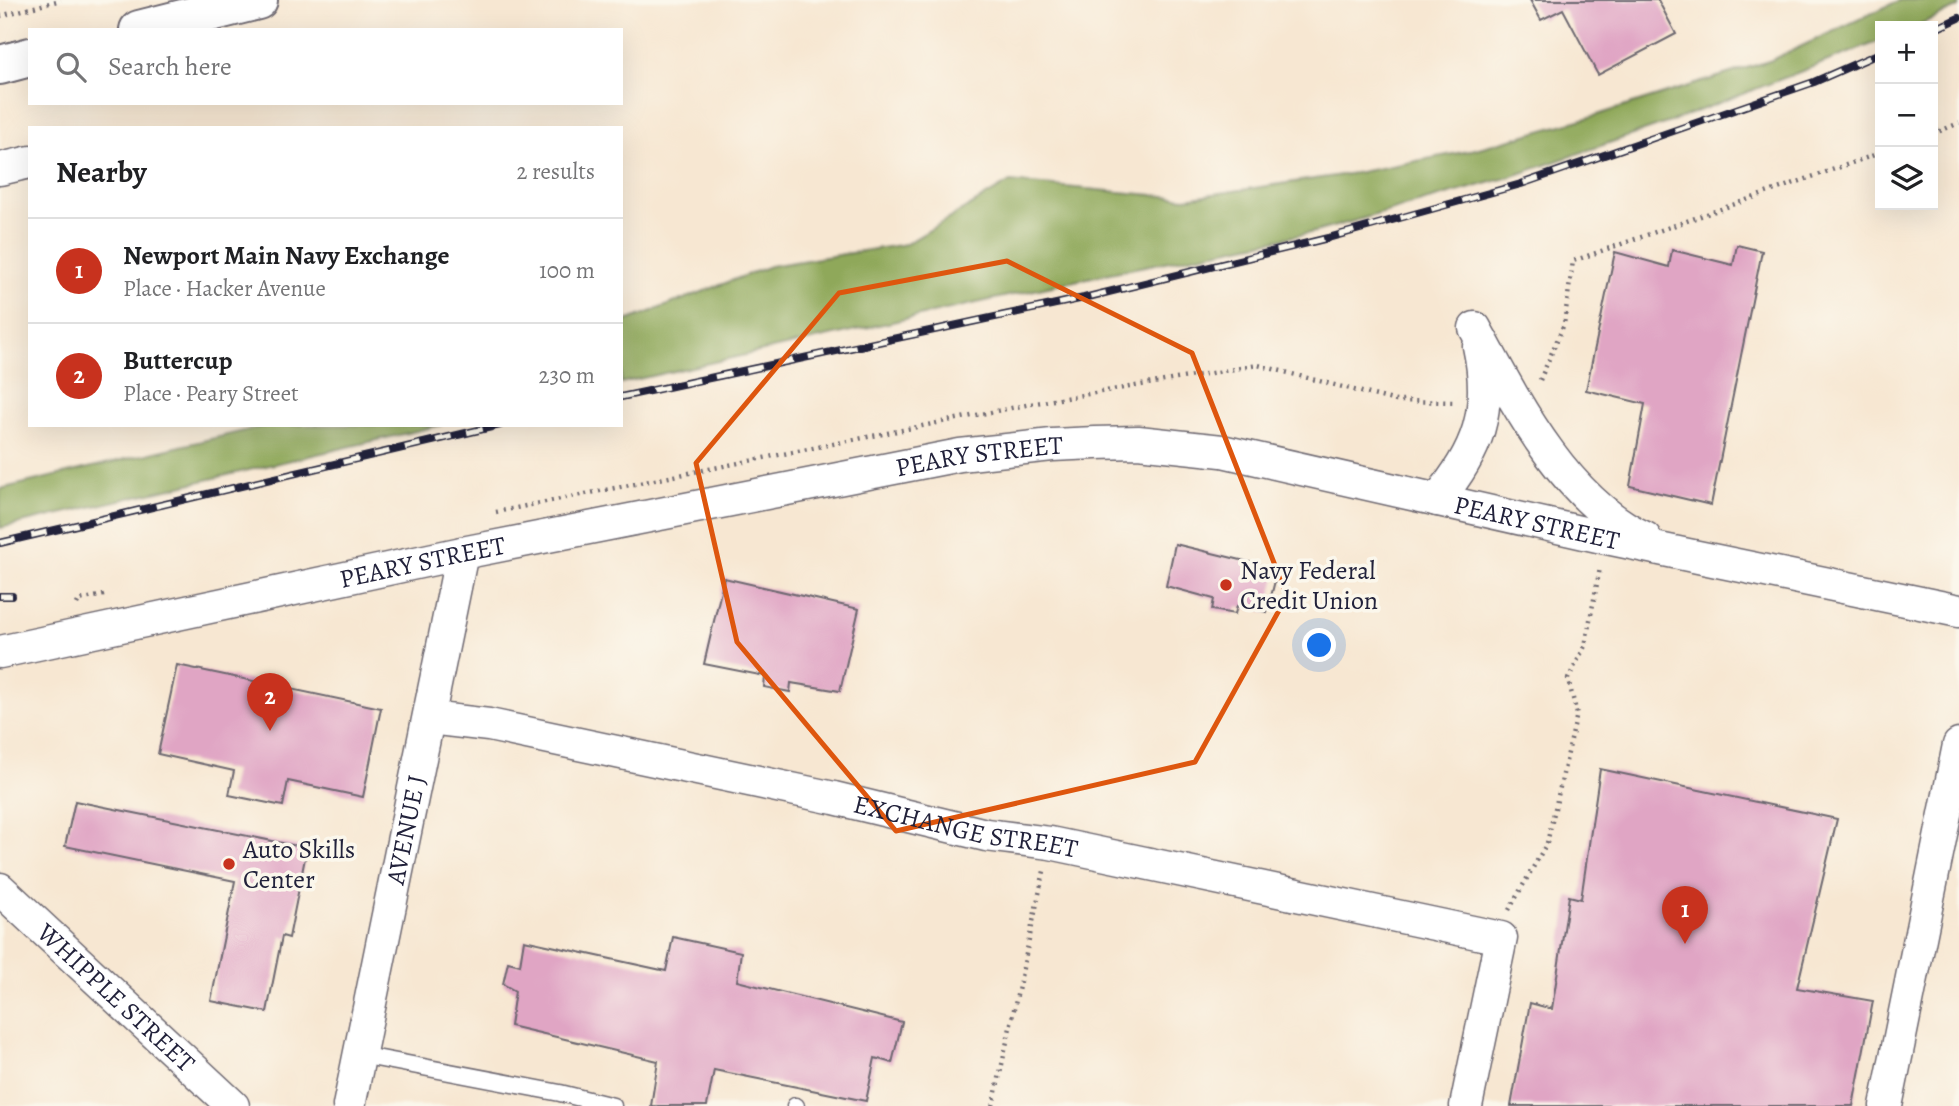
<!DOCTYPE html>
<meta charset="utf-8">
<style>
:root{--surface:#fff;--page:#f6f6f6;--text:#202124;--muted:#757577;--line:#e0e0e0;--accent:#c8321e}
body{margin:0;font-family:Alegreya,serif;background:var(--page);color:var(--text)}
.controls{position:absolute;right:21px;top:21px;display:grid;overflow:hidden;border-radius:0px;box-shadow:0 7px 28px #0002}
.controls button{width:63px;height:63px;display:grid;place-items:center;padding:0;border:0;border-bottom:2px solid var(--line);background:var(--surface);color:var(--text);font:35px sans-serif}
.you{position:absolute;left:1320px;top:646px;width:24px;height:24px;margin:-18px;border:5px solid #fff;border-radius:50%;background:#1a73e8;box-shadow:0 0 0 10px #1a73e833}
.badge{display:grid;place-items:center;width:46px;height:46px;border-radius:50%;background:var(--accent);color:#fff;font-size:23px;font-weight:700}
.pin{position:absolute;translate:-50% -58px;filter:drop-shadow(0 2px 4px #0008)}
.pin::after{content:'';position:absolute;top:37px;width:24px;height:21px;background:inherit;clip-path:polygon(0 0,100% 0,50% 100%)}
.list{margin:0;padding:0;list-style:none}
h2{display:flex;justify-content:space-between;align-items:center;height:91px;margin:0;padding:0 28px;font-size:30px}
h2 small{font-size:23px;font-weight:400;color:var(--muted)}
.list li{display:grid;grid-template-columns:46px 1fr auto;gap:21px;align-items:center;box-sizing:border-box;height:105px;padding:0 28px;border-top:2px solid var(--line)}
.list b{display:block;font-size:26px;white-space:nowrap}
.list p{margin:0;font-size:23px;white-space:nowrap;color:var(--muted)}
.list em{font-size:23px;font-style:normal;color:var(--muted)}
.icon{flex:none;width:38px;height:38px;fill:none;stroke:currentColor;stroke-width:2;stroke-linecap:round;stroke-linejoin:round}
.map{position:relative;flex:none;width:1959px;height:1106px;overflow:hidden}
.search{position:absolute;background:var(--surface);box-shadow:0 7px 28px #0002;left:28px;top:28px;width:595px;height:77px;display:flex;align-items:center;gap:18px;box-sizing:border-box;padding:0 24px;border-radius:0px;color:var(--muted);font-size:26px}
.panel{position:absolute;background:var(--surface);box-shadow:0 7px 28px #0002;left:28px;top:126px;width:595px;height:301px;border-radius:0px}
.map>svg:first-child{display:block}
.forest{fill:#8fa85a;stroke:#58654a;stroke-width:2}
.building{fill:#e0a5c4}
.lines{fill:none;stroke-linecap:round;stroke-linejoin:round}
.lane-casing{stroke:#6d6770;stroke-width:19}
.street-casing{stroke:#6d6770;stroke-width:35}
.highway-casing{stroke:#6d6770;stroke-width:42}
.path{stroke:#6d6770;stroke-width:4.5;stroke-dasharray:2 5;stroke-linecap:butt}
.lane{stroke:#fff;stroke-width:16}
.street{stroke:#fff;stroke-width:32}
.highway{stroke:#fff;stroke-width:38}
.rail-casing{stroke:#22223b;stroke-width:8}
.rail{stroke:#fbf7ec;stroke-width:5;stroke-dasharray:16;stroke-linecap:butt}
.marked{fill:none;stroke:#de560e;stroke-width:5;stroke-linejoin:round}
.poi-dot{fill:#c8321e;stroke:#fbf7ec;stroke-width:2.5}
.labels{text-anchor:middle;stroke-width:7;stroke-linejoin:round;paint-order:stroke}
.street-label{font-size:26px;fill:#22223b;stroke:#fbf7ec}
.poi-label{font-size:26px;fill:#22223b;stroke:#fbf7ec;text-anchor:start}
</style>
<div class="map">
<svg width="1959" height="1106" viewBox="0 0 1959 1106">
<rect width="100%" height="100%" fill="#fbf7ec"/>
<filter id="ink" filterUnits="userSpaceOnUse"><feTurbulence type="fractalNoise" baseFrequency=".0143" numOctaves="2"/><feDisplacementMap in="SourceGraphic" scale="14" xChannelSelector="R" yChannelSelector="G"/><feConvolveMatrix kernelMatrix="1 2 1 2 8 2 1 2 1" color-interpolation-filters="sRGB"/></filter>
<filter id="wash" filterUnits="userSpaceOnUse"><feTurbulence type="fractalNoise" baseFrequency=".00686" numOctaves="4" result="noise"/><feDisplacementMap in="SourceGraphic" scale="28" xChannelSelector="R" yChannelSelector="G"/><feGaussianBlur stdDeviation="1.57" result="paint"/><feColorMatrix in="noise" values="0 0 0 0 0 0 0 0 0 0 0 0 0 0 0 0 0 1.4 0 .05"/><feComposite in="paint" operator="in"/></filter>
<g filter="url(#wash)">
<rect width="100%" height="100%" fill="#f7e7d2"/>
<path class="forest" d="M1900 0H1959V7L1916 26H1880V41L1670 122 1510 177 1315 232 1110 273 621 383V323L770 266 906 244 1010 182 1186 198 1355 173 1468 151 1594 116 1772 60Z
M269 425H442L0 528V489Z"/>
<g id="blocks">
<path class="building" d="M1530 0H1658L1676 34 1598 75 1563 9 1541 20Z
M1737 245 1762 251 1711 505 1630 486 1645 404 1586 390 1615 252 1669 267 1672 250 1733 265Z
M1175 544 1278 569 1267 612 1237 606 1235 614 1212 610 1214 599 1166 586Z
M724 578 859 609 840 691 791 683 790 692 764 687 765 676 704 664Z
M177 665 381 708 363 797 288 781 283 806 229 795 234 771 158 754Z
M1600 769 1837 819 1797 988 1873 1001 1853 1106H1511L1530 1003 1552 1009 1569 896 1581 899Z
M75 801 307 848 289 938 282 936 267 1012 211 1001 235 881 65 846Z
M673 937 741 952 737 981 902 1022 892 1063 875 1058 866 1101 714 1070 707 1106H651L658 1061 510 1026 515 991 503 984 508 962 520 965 524 940 666 971Z"/>
</g>
</g>
<g filter="url(#ink)">
<use href="#blocks" fill-opacity="0" stroke="#6d6770" stroke-width="2"/>
<g class="lines">
<g class="lane-casing">
<path id="lane" d="M360 1055 560 1093 613 1106
M795 1106H796"/>
</g>
<g class="street-casing">
<g id="street">
<path d="M0 169 30 162"/>
<path d="M1475 328C1515 402 1565 501 1645 538"/>
<path d="M1437 500C1478 451 1493 411 1479 346"/>
<path id="s1" d="M0 652 462 553 960 455 1052 445 1095 443 1138 442 1222 451 1606 538 1959 611"/>
<path id="s2" d="M429 718 489 725 834 798 986 835 1050 843 1501 938 1466 1106"/>
<path id="s3" d="M0 889 233 1106"/>
<path id="s4" d="M349 1106 462 553"/>
<path d="M1886 1106 1959 745"/>
</g>
</g>
<g class="highway-casing">
<path id="highway" d="M139 30 258 0
M0 65 30 57"/>
</g>
<path class="path" d="M0 16 61 0
M1933 134 1959 123
M1540 380 1564 324 1573 261 1880 153
M496 512 1036 403 1258 365 1396 401 1455 402
M77 604 79 600 104 595
M1509 910 1547 843 1577 714 1568 679 1585 646 1600 568
M993 1106 1044 871"/>
<use href="#lane" class="lane"/>
<use href="#street" class="street"/>
<use href="#highway" class="highway"/>
<g class="rail-casing">
<path id="rail" d="M1933 30 1959 18
M621 397 1084 298 1328 238 1521 184 1814 82 1880 53
M0 543 500 425
M0 596H12"/>
</g>
<use href="#rail" class="rail"/>
</g>
</g>
<path class="marked" d="M1007 261 1192 353 1287 596 1195 762 896 831 737 642 696 463 839 293Z"/>
<g class="poi-dot">
<circle cx="1226" cy="585" r="7"/>
<circle cx="229" cy="864" r="7"/>
</g>
<g class="labels">
<g class="street-label">
<text dy="9" stroke="none"><textPath href="#s1" startOffset="999">PEARY STREET</textPath></text>
<text dy="9" stroke="none"><textPath href="#s1" startOffset="1566">PEARY STREET</textPath></text>
<text dy="9" stroke="none"><textPath href="#s1" startOffset="432">PEARY STREET</textPath></text>
<text dy="9" stroke="none"><textPath href="#s2" startOffset="548">EXCHANGE STREET</textPath></text>
<text dy="9" stroke="none"><textPath href="#s4" startOffset="282">AVENUE J</textPath></text>
<text dy="9" stroke="none"><textPath href="#s3" startOffset="159">WHIPPLE STREET</textPath></text>
</g>
<g class="poi-label">
<text x="1240" y="579">Navy Federal<tspan x="1240" dy="30">Credit Union</tspan></text>
<text x="243" y="858">Auto Skills<tspan x="243" dy="30">Center</tspan></text>
</g>
</g>
</svg>
<div class="controls">
<button>+</button>
<button>−</button>
<button><svg class="icon" aria-label="layers" viewBox="0 0 24 24"><path d="M12 4l9 5-9 5-9-5zM3 14l9 5 9-5"/></svg></button>
</div>
<div class="you"></div>
<div class="pin badge" style="left:1685px;top:944px">1</div>
<div class="pin badge" style="left:270px;top:731px">2</div>
<div class="search"><svg class="icon" aria-label="search" viewBox="0 0 24 24"><circle cx="10" cy="10" r="6"/><path d="M15 15l6 6"/></svg>Search here</div>
<section class="panel">
<h2>Nearby<small>2 results</small></h2>
<ul class="list">
<li><span class="badge">1</span><div><b>Newport Main Navy Exchange</b><p>Place · Hacker Avenue</p></div><em>100 m</em></li>
<li><span class="badge">2</span><div><b>Buttercup</b><p>Place · Peary Street</p></div><em>230 m</em></li>
</ul>
</section>
</div>
